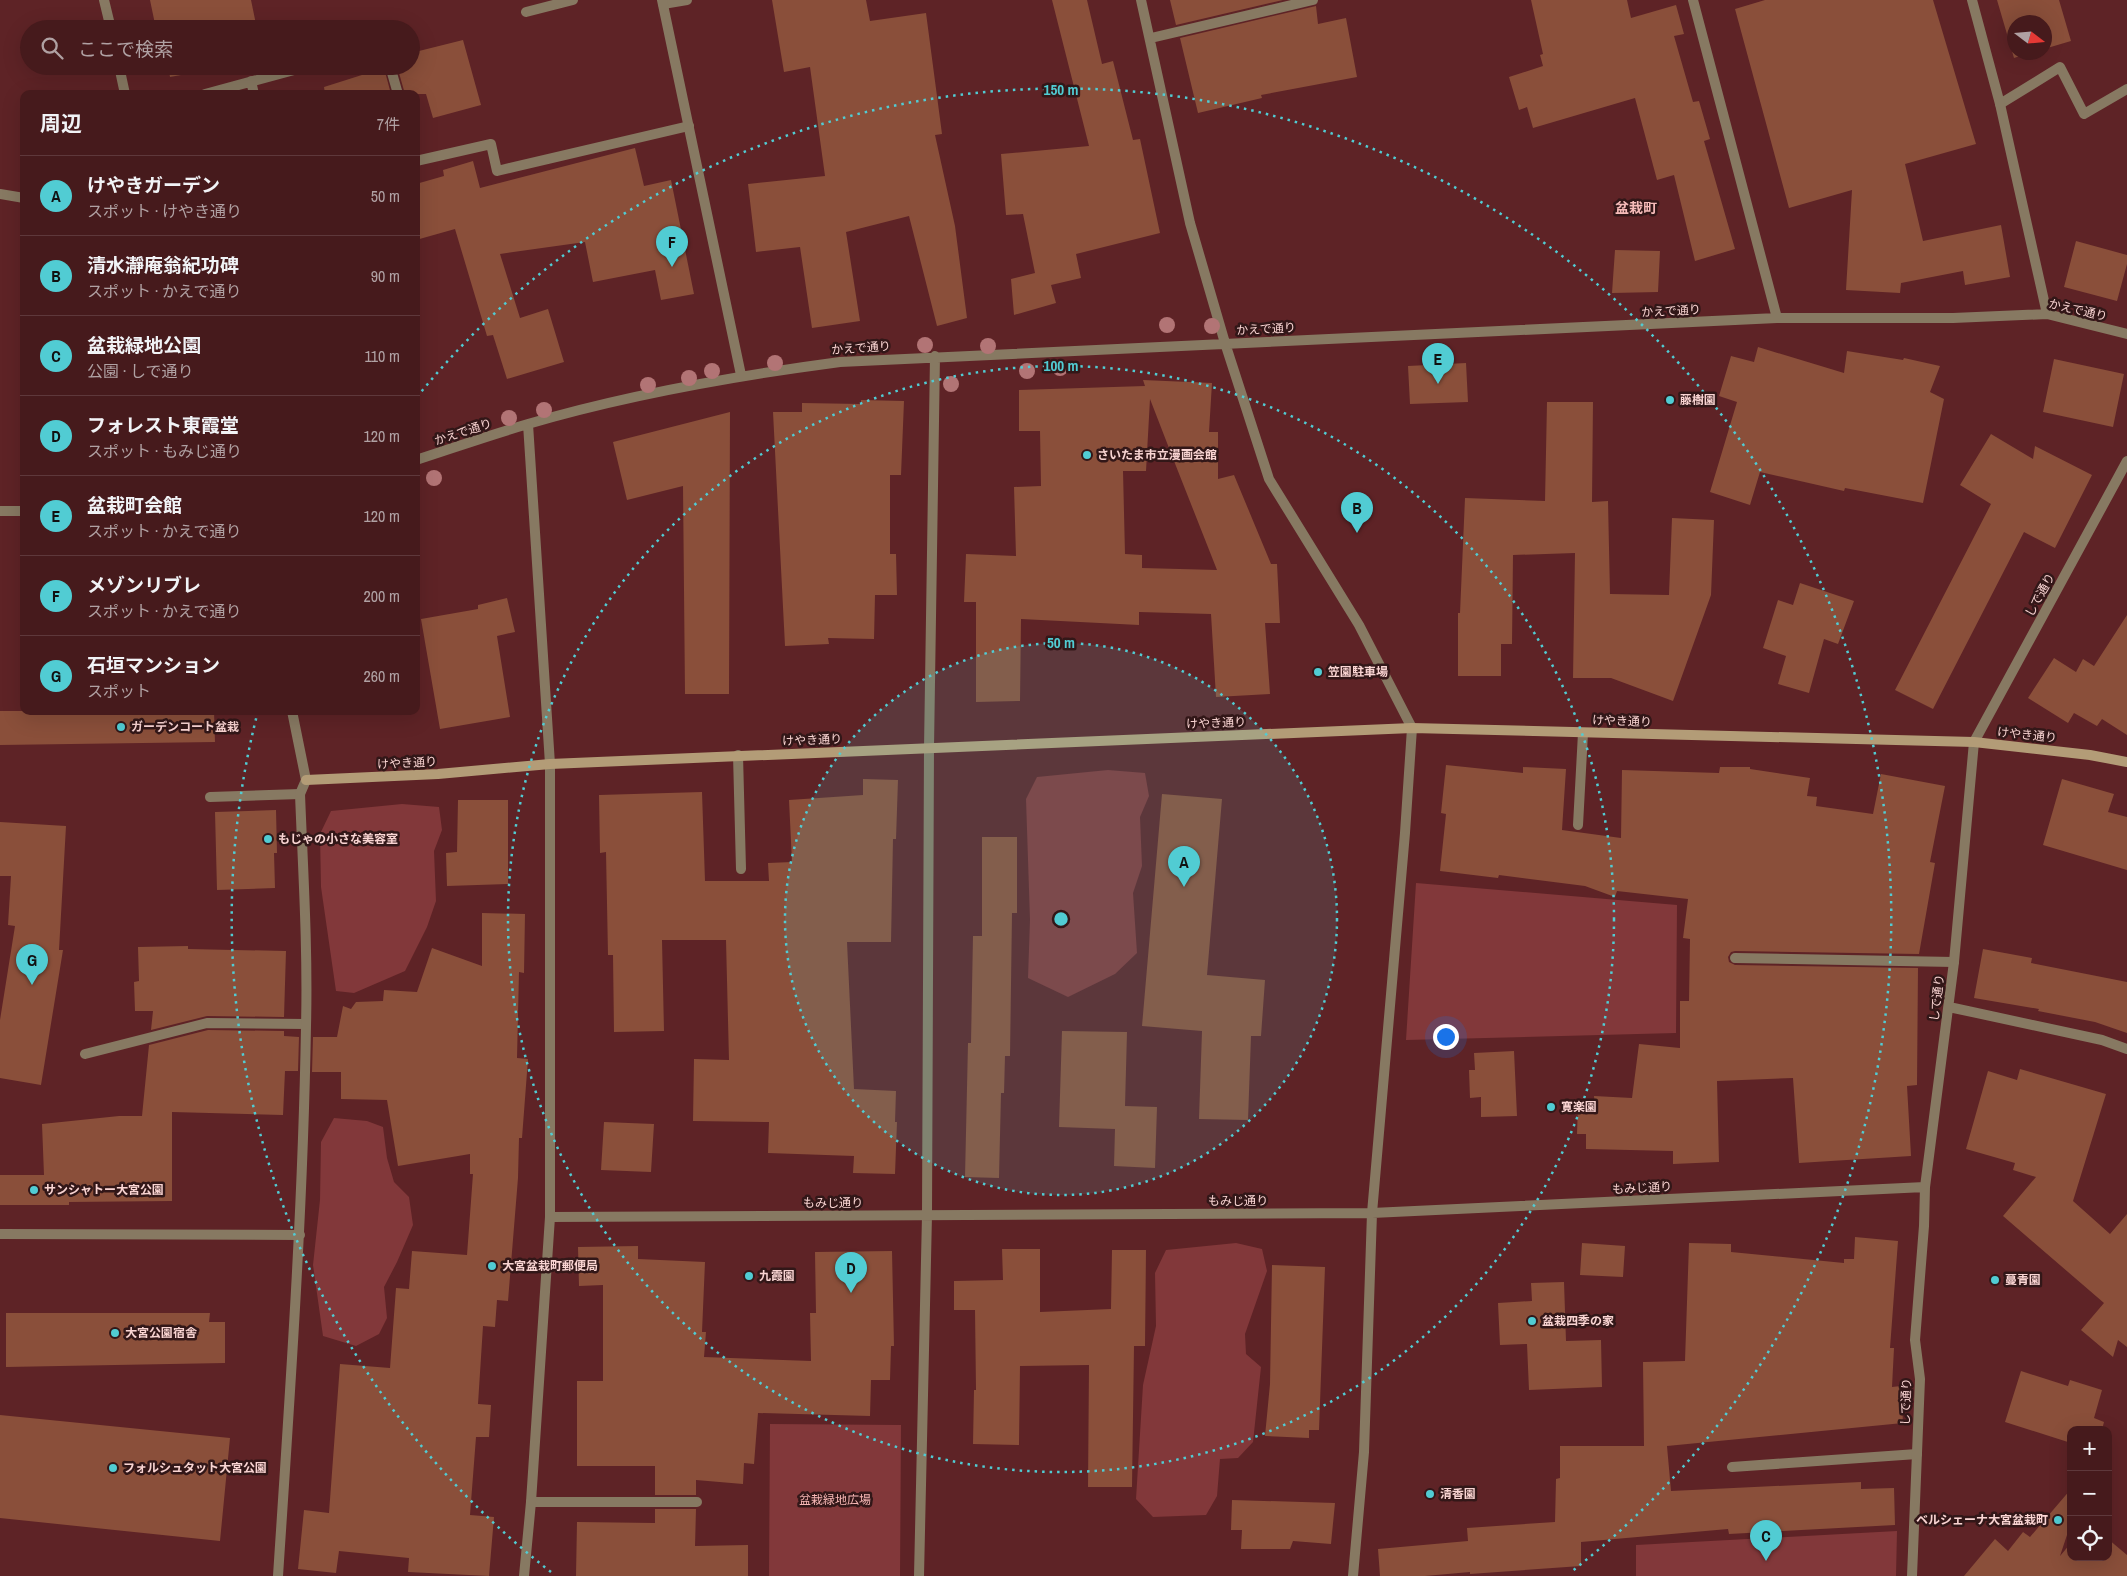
<!DOCTYPE html>
<html lang="ja">
<meta charset="utf-8">
<style>
:root{--surface:#461a1c;--page:#4d2325;--text:#f1f3f6;--muted:#b0a1a3;--line:#5e383b;--accent:#51ccd3}
body{margin:0;font-family:"Archivo Narrow","Noto Sans JP",sans-serif;background:var(--page);color:var(--text)}
.controls{position:absolute;right:15px;bottom:15px;display:grid;overflow:hidden;border-radius:10px;box-shadow:0 5px 20px #0002}
.controls button{width:45px;height:45px;display:grid;place-items:center;padding:0;border:0;border-bottom:1px solid var(--line);background:var(--surface);color:var(--text);font:25px sans-serif}
.compass{position:absolute;left:2007px;top:15px;width:45px;height:45px;border-radius:50%;background:var(--surface);box-shadow:0 5px 20px #0002;rotate:106deg}
.you{position:absolute;left:1445px;top:1036px;width:18px;height:18px;margin:-12px;border:4px solid #fff;border-radius:50%;background:#1a73e8;box-shadow:0 0 0 8px #1a73e833}
.badge{display:grid;place-items:center;width:32px;height:32px;border-radius:50%;background:var(--accent);color:#111;font-size:16px;font-weight:700}
.pin{position:absolute;translate:-50% -41px;filter:drop-shadow(0 1px 2px #0008)}
.pin::after{content:'';position:absolute;top:26px;width:18px;height:15px;background:inherit;clip-path:polygon(0 0,100% 0,50% 100%)}
.list{margin:0;padding:0;list-style:none}
h2{display:flex;justify-content:space-between;align-items:center;height:65px;margin:0;padding:0 20px;font-size:21px}
h2 small{font-size:16px;font-weight:400;color:var(--muted)}
.list li{display:grid;grid-template-columns:32px 1fr auto;gap:15px;align-items:center;box-sizing:border-box;height:80px;padding:0 20px;border-top:1px solid var(--line)}
.list b{display:block;font-size:19px;white-space:nowrap}
.list p{margin:0;font-size:16px;white-space:nowrap;color:var(--muted)}
.list em{font-size:16px;font-style:normal;color:var(--muted)}
.icon{flex:none;width:28px;height:28px;fill:none;stroke:currentColor;stroke-width:2;stroke-linecap:round;stroke-linejoin:round}
.map{position:relative;flex:none;width:2127px;height:1576px;overflow:hidden}
.search{position:absolute;background:var(--surface);box-shadow:0 5px 20px #0002;left:20px;top:20px;width:400px;height:55px;display:flex;align-items:center;gap:12px;box-sizing:border-box;padding:0 18px;border-radius:28px;color:var(--muted);font-size:19px}
.panel{position:absolute;background:var(--surface);box-shadow:0 5px 20px #0002;left:20px;top:90px;width:400px;height:625px;border-radius:10px}
.map>svg:first-child{display:block}
.green{fill:#82383a}
.building{fill:#8a4f3a;fill-rule:evenodd}
.lines{fill:none;stroke-linecap:round;stroke-linejoin:round}
.lane{stroke:#877962;stroke-width:10}
.street{stroke:#877962;stroke-width:10}
.secondary{stroke:#b39c77;stroke-width:10}
.tree{fill:#b27475}
.ring{fill:none;stroke:#51ccd3;stroke-width:2.5;stroke-dasharray:2.5 5}
.poi-dot{fill:#51ccd3;stroke:#321718;stroke-width:2}
.labels{text-anchor:middle;stroke-width:5;stroke-linejoin:round;paint-order:stroke}
.street-label{font-size:12px;fill:#f9d4d2;stroke:#321718}
.poi-label{font-size:12px;font-weight:bold;fill:#f9d4d2;stroke:#321718;text-anchor:start}
.park-label{font-size:12px;fill:#f7b7b5;stroke:#321718}
.neighbourhood-label{font-size:14px;font-weight:bold;fill:#f6bbb9;stroke:#321718}
.centre{fill:#51ccd3;stroke:#321718;stroke-width:2.5}
.ring-label{font-size:15px;text-anchor:middle;font-weight:bold;fill:#51ccd3;stroke:#321718;stroke-width:5;stroke-linejoin:round;paint-order:stroke}
</style>
<div class="map">
<svg width="2127" height="1576" viewBox="0 0 2127 1576">
<rect width="100%" height="100%" fill="#5e2326"/>
<path class="green" d="M1108 770 1145 773 1149 796 1140 817 1142 866 1133 893 1137 953 1115 974 1068 997 1028 978 1030 920 1026 799 1037 777Z
M402 804 439 807 442 830 434 851 436 901 427 927 405 971 354 993 336 991 321 887 320 834 331 811Z
M1416 883 1677 905 1676 1033 1406 1040Z
M334 1118 367 1121 383 1127 387 1158 394 1182 409 1197 413 1225 397 1262 384 1287 387 1318 379 1334 356 1346 323 1336 313 1265 320 1200 321 1142Z
M1236 1243 1262 1249 1267 1271 1245 1334 1246 1354 1261 1367 1253 1442 1238 1458 1220 1459 1217 1496 1206 1515 1153 1517 1136 1499 1143 1385 1156 1326 1155 1273 1166 1250Z
M770 1424 901 1425 900 1576H769Z
M1897 1531 1896 1576H1636V1545Z"/>
<path class="building" d="M150 0H251L257 29H156Z
M772 0H866L870 21 926 13 942 134 935 135 955 226 967 318 937 326 909 216 846 232 860 321 812 328 800 247 756 252 748 184 825 176 810 67 784 72Z
M1052 0H1087L1102 64 1113 61 1133 140 1140 139 1160 233 1076 254 1081 278 1051 285 1056 303 1014 315 1011 279 1035 273 1023 214 1006 215 1001 154 1089 146Z
M1170 0H1283L1176 25Z
M1531 0H1627L1631 18 1676 5 1684 34 1674 36 1693 102 1699 101 1710 139 1704 141 1735 249 1695 261 1674 175 1657 180 1635 98 1533 128 1527 107 1519 110 1509 77 1543 66 1540 55 1543 54Z
M1765 0H1933L1976 144 1905 164 1923 241 2001 225 2010 277 1965 285 1963 271 1901 283 1900 293 1846 290 1852 190 1789 208 1735 9Z
M1997 0H2059L2071 41 2044 49V22H2014V52H2032L2014 58Z
M1316 6 1318 24 1346 18 1357 77 1261 95 1262 98 1198 113 1180 38Z
M463 40 481 105 433 118 426 94H405L397 66H411V53Z
M168 66H202L203 71 170 77Z
M384 68 391 94H325L324 87Z
M635 148 644 186 671 180 694 294 661 300 655 270 593 282 585 242 500 254 520 318 548 309 564 362 507 379 493 335 487 336 455 229 416 240V184L444 176 443 170 473 161 480 188Z
M2076 241 2127 255V264L2117 301 2064 287Z
M1615 250 1660 251 1658 292 1612 293Z
M1758 347 1844 373 1847 351 1903 360 1904 358 1940 366 1930 392 1944 399 1923 503 1845 488 1844 491 1760 472 1750 505 1710 492 1737 402 1719 396 1731 356 1754 362Z
M2054 359 2124 374 2113 427 2043 412Z
M1466 363 1468 402 1410 404 1408 366Z
M1143 380 1212 383 1209 432H1218V479L1234 475 1271 564H1277L1280 623H1265L1270 694 1216 697 1211 614 1139 612V625L1021 619 1020 701 976 702V602H964L966 554 1016 556 1014 487 1041 486 1040 431H1019V390L1145 386ZM1150 399 1174 461 1217 570 1142 568V555L1125 554 1123 471H1146Z
M861 400 904 401 901 475H890V554H896L897 595H875L874 639 828 638 829 644 785 646 773 412H802V403L861 404Z
M1547 402H1593L1592 502 1608 501 1610 594 1669 595 1672 518 1714 520 1711 595 1673 701 1611 678H1573L1575 553 1513 555 1512 644H1501V676H1458V613H1460L1465 498 1545 501Z
M730 412 729 694H685L683 486 627 500 613 442Z
M1991 434 2033 459 2035 446 2092 475 2055 548 2024 532 1933 709 1895 690 1991 504 1960 485Z
M1800 583 1854 601 1838 644 1824 639 1809 693 1778 684 1786 656 1763 648 1778 600 1793 605Z
M507 598 515 632 497 636 510 717 440 729 421 619 478 609V605Z
M2127 615V735L2102 719 2097 726 2074 713 2068 723 2028 698 2054 658 2076 672 2083 659 2094 666Z
M0 711H214L215 742 0 745Z
M1446 765 1523 773V767L1566 769 1562 830 1621 838 1622 770 1719 773 1720 767H1750V769L1810 778 1807 796 1817 797 1816 806 1873 814 1881 774 1945 786 1930 862 1935 863 1919 954 1735 951 1731 952 1728 957 1729 962 1735 965 1918 968 1917 1085 1907 1086 1911 1156 1799 1163 1793 1078 1717 1081 1719 1162 1673 1164V1151L1586 1149V1134H1577L1578 1104 1595 1105 1594 1096 1632 1098 1639 1044 1680 1048V1001H1689L1690 939 1683 938 1688 899 1617 891 1615 897 1585 886 1499 875 1498 878 1440 871 1446 814 1441 813Z
M863 779 898 780 896 839H893L891 942H847L854 1089 896 1091 895 1122H897L895 1174 853 1173 854 1156 768 1153 769 1122 693 1121 694 1059 729 1060 726 940H662L664 1031 614 1032 613 955H608L606 852 600 853 599 795 702 792 705 881H769L768 863 792 862 789 800 863 795Z
M2062 779 2114 794 2108 812 2127 817V870L2043 845Z
M1162 794 1222 799 1207 975 1265 980 1261 1036H1251L1248 1120 1199 1119 1202 1031 1142 1026Z
M458 800H508V884L447 886 446 853 457 852Z
M276 810 277 853H274L275 888 217 890 215 812Z
M0 822 66 826 59 950H63L41 1085 0 1078V1020L15 926 8 925 11 876H0Z
M982 837H1017V913H1012L1010 1056H1005L1004 1093H1001L999 1178 965 1177 968 1043H971L973 936H982Z
M482 913 525 914 524 973 519 972 517 1058 528 1059 522 1138H519L518 1178 508 1301 497 1300 495 1327 483 1326 478 1404 491 1405 489 1437H476L470 1515 494 1517 489 1576 408 1572 409 1558 339 1551 336 1573 298 1569 304 1510 329 1513 340 1364 390 1368 396 1288 409 1289 412 1251 467 1255 473 1174H470V1154L398 1166 387 1100 341 1099V1072H312L313 1037H337L343 1006 351 1009 356 1002 383 1001 384 990 417 992 432 948 482 966Z
M188 946V949L286 951 284 1017 207 1016 151 1030 153 1011H135L134 982 139 981 138 947Z
M1983 949 2032 958 2031 963 2127 982V1033L2095 1022 2038 1011 2039 1009 1974 998Z
M208 1030 284 1031V1036L299 1037 298 1071H285L283 1115 172 1112V1201L69 1202V1205H0V1175H44L42 1124 119 1116H142L149 1045Z
M1062 1031 1127 1032 1125 1106 1157 1107 1155 1168 1114 1166 1115 1129 1059 1127Z
M1514 1051 1517 1116 1481 1117V1097L1470 1098 1469 1070H1475L1474 1053Z
M2020 1069 2106 1094 2073 1201 2110 1234 2127 1214V1347L2118 1340 2113 1357 2081 1330 2104 1303 2003 1216 2036 1177 2013 1170 2015 1163 1966 1149 1988 1071 2017 1080Z
M604 1122 654 1124 651 1172 601 1170Z
M1855 1237 1898 1241 1890 1348H1894L1892 1387 1901 1386 1903 1423 1667 1446 1671 1491 1861 1482V1489L1894 1488 1895 1525 1729 1534 1728 1529 1581 1542V1566L1470 1574V1572L1425 1576H1380L1378 1549 1468 1541 1467 1528 1555 1522 1556 1479 1560 1478V1446H1644L1643 1362 1685 1361 1689 1243 1731 1244V1252L1844 1263V1259H1854Z
M1582 1243 1625 1246 1623 1277 1580 1275Z
M638 1246V1259L705 1262 702 1332H706L704 1357 811 1361 810 1313H816L815 1252 892 1251 894 1346H891L890 1380H871L870 1416 758 1413 754 1464 744 1463 743 1484 696 1480V1495H655V1466H577V1381H603V1285L579 1286 578 1247Z
M1002 1249H1040V1312L1111 1309 1112 1250H1146L1145 1346H1134L1132 1487H1088L1089 1365 1020 1366 1019 1445 973 1444 974 1390H976L975 1310H954V1281L1003 1280Z
M1272 1265 1325 1267 1319 1430H1309V1438L1265 1436 1270 1384Z
M1564 1282 1566 1341 1601 1340 1602 1387 1529 1390 1527 1344 1500 1345 1498 1303 1532 1301 1531 1283Z
M6 1313H210L209 1322H225V1363L6 1367Z
M2021 1371 2068 1386 2070 1380 2102 1390 2094 1418 2104 1422 2102 1430H2071V1443L2005 1422Z
M0 1415 230 1438 220 1541 0 1518Z
M2071 1489V1523L2060 1556 2071 1543V1557H2108V1539L2127 1555V1576H1964L1995 1539 2008 1551 2023 1532 2030 1537Z
M1232 1500 1335 1503 1331 1544 1293 1541 1290 1549H1241L1242 1530H1231Z
M655 1509H696L695 1546 748 1545V1576H576L577 1522 655 1523Z"/>
<g class="lines">
<path class="lane" d="M663 4 687 0
M526 12 573 0
M390 66 398 94
M251 81 254 94
M205 94 309 66
M2000 104 2060 67 2084 114 2127 89
M416 161 491 144 497 171 689 126
M0 511H24
M738 755 741 869
M210 797 300 794
M1578 825 1583 733
M1735 958 1954 962
M85 1054 207 1023 306 1024
M1732 1467 1917 1454
M531 1502H697"/>
<path class="street" d="M104 0 111 29
M662 0 741 375
M1141 0 1190 223 1225 343 1269 479 1359 625 1412 728 1405 833 1372 1213 1364 1452 1353 1576
M1693 0 1777 318
M1972 0 2000 104 2047 314
M1151 38 1313 0
M119 66 125 94
M0 194 24 198
M416 460C453 448 490 435 528 424 630 394 734 376 840 362L1777 318H1953L2047 314 2127 334
M1949 1007 2102 1040 2127 1049
M550 1217 1372 1213 1925 1187
M0 1234 300 1235
M278 1576C290 1393 303 1210 306 1026 308 949 303 871 300 794L306 780 292 711
M524 1576 531 1502 550 1217V764L528 424
M919 1576 927 1215 929 748 935 356
M1912 1576 1920 1379 1915 1340 1924 1226 1925 1187 1954 962 1974 742 2127 461"/>
<path class="secondary" d="M306 780 438 774 550 764 1412 728 1974 742 2090 755 2127 762"/>
</g>
<g class="tree">
<circle cx="1167" cy="325" r="8"/>
<circle cx="1212" cy="326" r="8"/>
<circle cx="925" cy="345" r="8"/>
<circle cx="988" cy="346" r="8"/>
<circle cx="775" cy="363" r="8"/>
<circle cx="1060" cy="368" r="8"/>
<circle cx="712" cy="371" r="8"/>
<circle cx="1027" cy="371" r="8"/>
<circle cx="689" cy="378" r="8"/>
<circle cx="951" cy="384" r="8"/>
<circle cx="648" cy="385" r="8"/>
<circle cx="544" cy="410" r="8"/>
<circle cx="509" cy="418" r="8"/>
<circle cx="434" cy="478" r="8"/>
</g>
<circle cx="1061" cy="919" r="276" fill="#51ccd3" fill-opacity=".12"/>
<g class="ring">
<circle cx="1061" cy="919" r="276"/>
<circle cx="1061" cy="919" r="553"/>
<path d="M551 1572A829 829 0 0 1 258 711M417 397A829 829 0 1 1 1571 1572"/>
</g>
<g class="poi-dot">
<circle cx="1670" cy="400" r="5"/>
<circle cx="1087" cy="455" r="5"/>
<circle cx="1318" cy="672" r="5"/>
<circle cx="121" cy="727" r="5"/>
<circle cx="268" cy="839" r="5"/>
<circle cx="1551" cy="1107" r="5"/>
<circle cx="34" cy="1190" r="5"/>
<circle cx="492" cy="1266" r="5"/>
<circle cx="749" cy="1276" r="5"/>
<circle cx="1995" cy="1280" r="5"/>
<circle cx="1532" cy="1321" r="5"/>
<circle cx="115" cy="1333" r="5"/>
<circle cx="113" cy="1468" r="5"/>
<circle cx="1430" cy="1494" r="5"/>
<circle cx="2058" cy="1520" r="5"/>
</g>
<g class="labels">
<g class="street-label">
<text transform="translate(2078 310) rotate(13)" y="4">かえで通り</text>
<text transform="translate(1671 311) rotate(-3)" y="4">かえで通り</text>
<text transform="translate(1266 329) rotate(-3)" y="4">かえで通り</text>
<text transform="translate(861 348) rotate(-4)" y="4">かえで通り</text>
<text transform="translate(463 432) rotate(-18)" y="4">かえで通り</text>
<text transform="translate(2040 595) rotate(-61)" y="4">しで通り</text>
<text transform="translate(1622 721) rotate(2)" y="4">けやき通り</text>
<text transform="translate(1216 723) rotate(-2)" y="4">けやき通り</text>
<text transform="translate(2027 735) rotate(6)" y="4">けやき通り</text>
<text transform="translate(812 740) rotate(-2)" y="4">けやき通り</text>
<text transform="translate(407 763) rotate(-3)" y="4">けやき通り</text>
<text transform="translate(1937 998) rotate(-83)" y="4">しで通り</text>
<text transform="translate(1642 1188) rotate(-3)" y="4">もみじ通り</text>
<text x="1238" y="1205">もみじ通り</text>
<text x="833" y="1207">もみじ通り</text>
<text transform="translate(1906 1402) rotate(-88)" y="4">しで通り</text>
</g>
<g class="poi-label">
<text x="1680" y="404">藤樹園</text>
<text x="1097" y="459">さいたま市立漫画会館</text>
<text x="1328" y="676">笠園駐車場</text>
<text x="131" y="731">ガーデンコート盆栽</text>
<text x="278" y="843">もじゃの小さな美容室</text>
<text x="1561" y="1111">寛楽園</text>
<text x="44" y="1194">サンシャトー大宮公園</text>
<text x="502" y="1270">大宮盆栽町郵便局</text>
<text x="759" y="1280">九霞園</text>
<text x="2005" y="1284">蔓青園</text>
<text x="1542" y="1325">盆栽四季の家</text>
<text x="125" y="1337">大宮公園宿舎</text>
<text x="123" y="1472">フォルシュタット大宮公園</text>
<text x="1440" y="1498">清香園</text>
<text x="2048" y="1524" text-anchor="end">ベルシェーナ大宮盆栽町</text>
</g>
<g class="park-label">
<text x="835" y="1504">盆栽緑地広場</text>
</g>
<g class="neighbourhood-label">
<text x="1636" y="213">盆栽町</text>
</g>
</g>
<circle cx="1061" cy="919" r="8" class="centre"/>
<g class="ring-label">
<text x="1061" y="95">150 m</text>
<text x="1061" y="371">100 m</text>
<text x="1061" y="648">50 m</text>
</g>
</svg>
<div class="controls">
<button>+</button>
<button>−</button>
<button><svg class="icon" aria-label="locate" viewBox="0 0 24 24"><circle cx="12" cy="12" r="6"/><path d="M12 2v4M12 18v4M2 12h4M18 12h4"/></svg></button>
</div>
<svg class="compass" viewBox="-18 -18 36 36"><path d="M0-13l5 13h-10z" fill="#e53935"/><path d="M0 13l5-13h-10z" fill="#b0a1a3"/></svg>
<div class="you"></div>
<div class="pin badge" style="left:1184px;top:887px">A</div>
<div class="pin badge" style="left:1357px;top:533px">B</div>
<div class="pin badge" style="left:1766px;top:1561px">C</div>
<div class="pin badge" style="left:851px;top:1293px">D</div>
<div class="pin badge" style="left:1438px;top:384px">E</div>
<div class="pin badge" style="left:672px;top:267px">F</div>
<div class="pin badge" style="left:32px;top:985px">G</div>
<div class="search"><svg class="icon" aria-label="search" viewBox="0 0 24 24"><circle cx="10" cy="10" r="6"/><path d="M15 15l6 6"/></svg>ここで検索</div>
<section class="panel">
<h2>周辺<small>7件</small></h2>
<ul class="list">
<li><span class="badge">A</span><div><b>けやきガーデン</b><p>スポット · けやき通り</p></div><em>50 m</em></li>
<li><span class="badge">B</span><div><b>清水瀞庵翁紀功碑</b><p>スポット · かえで通り</p></div><em>90 m</em></li>
<li><span class="badge">C</span><div><b>盆栽緑地公園</b><p>公園 · しで通り</p></div><em>110 m</em></li>
<li><span class="badge">D</span><div><b>フォレスト東霞堂</b><p>スポット · もみじ通り</p></div><em>120 m</em></li>
<li><span class="badge">E</span><div><b>盆栽町会館</b><p>スポット · かえで通り</p></div><em>120 m</em></li>
<li><span class="badge">F</span><div><b>メゾンリブレ</b><p>スポット · かえで通り</p></div><em>200 m</em></li>
<li><span class="badge">G</span><div><b>石垣マンション</b><p>スポット</p></div><em>260 m</em></li>
</ul>
</section>
</div>
